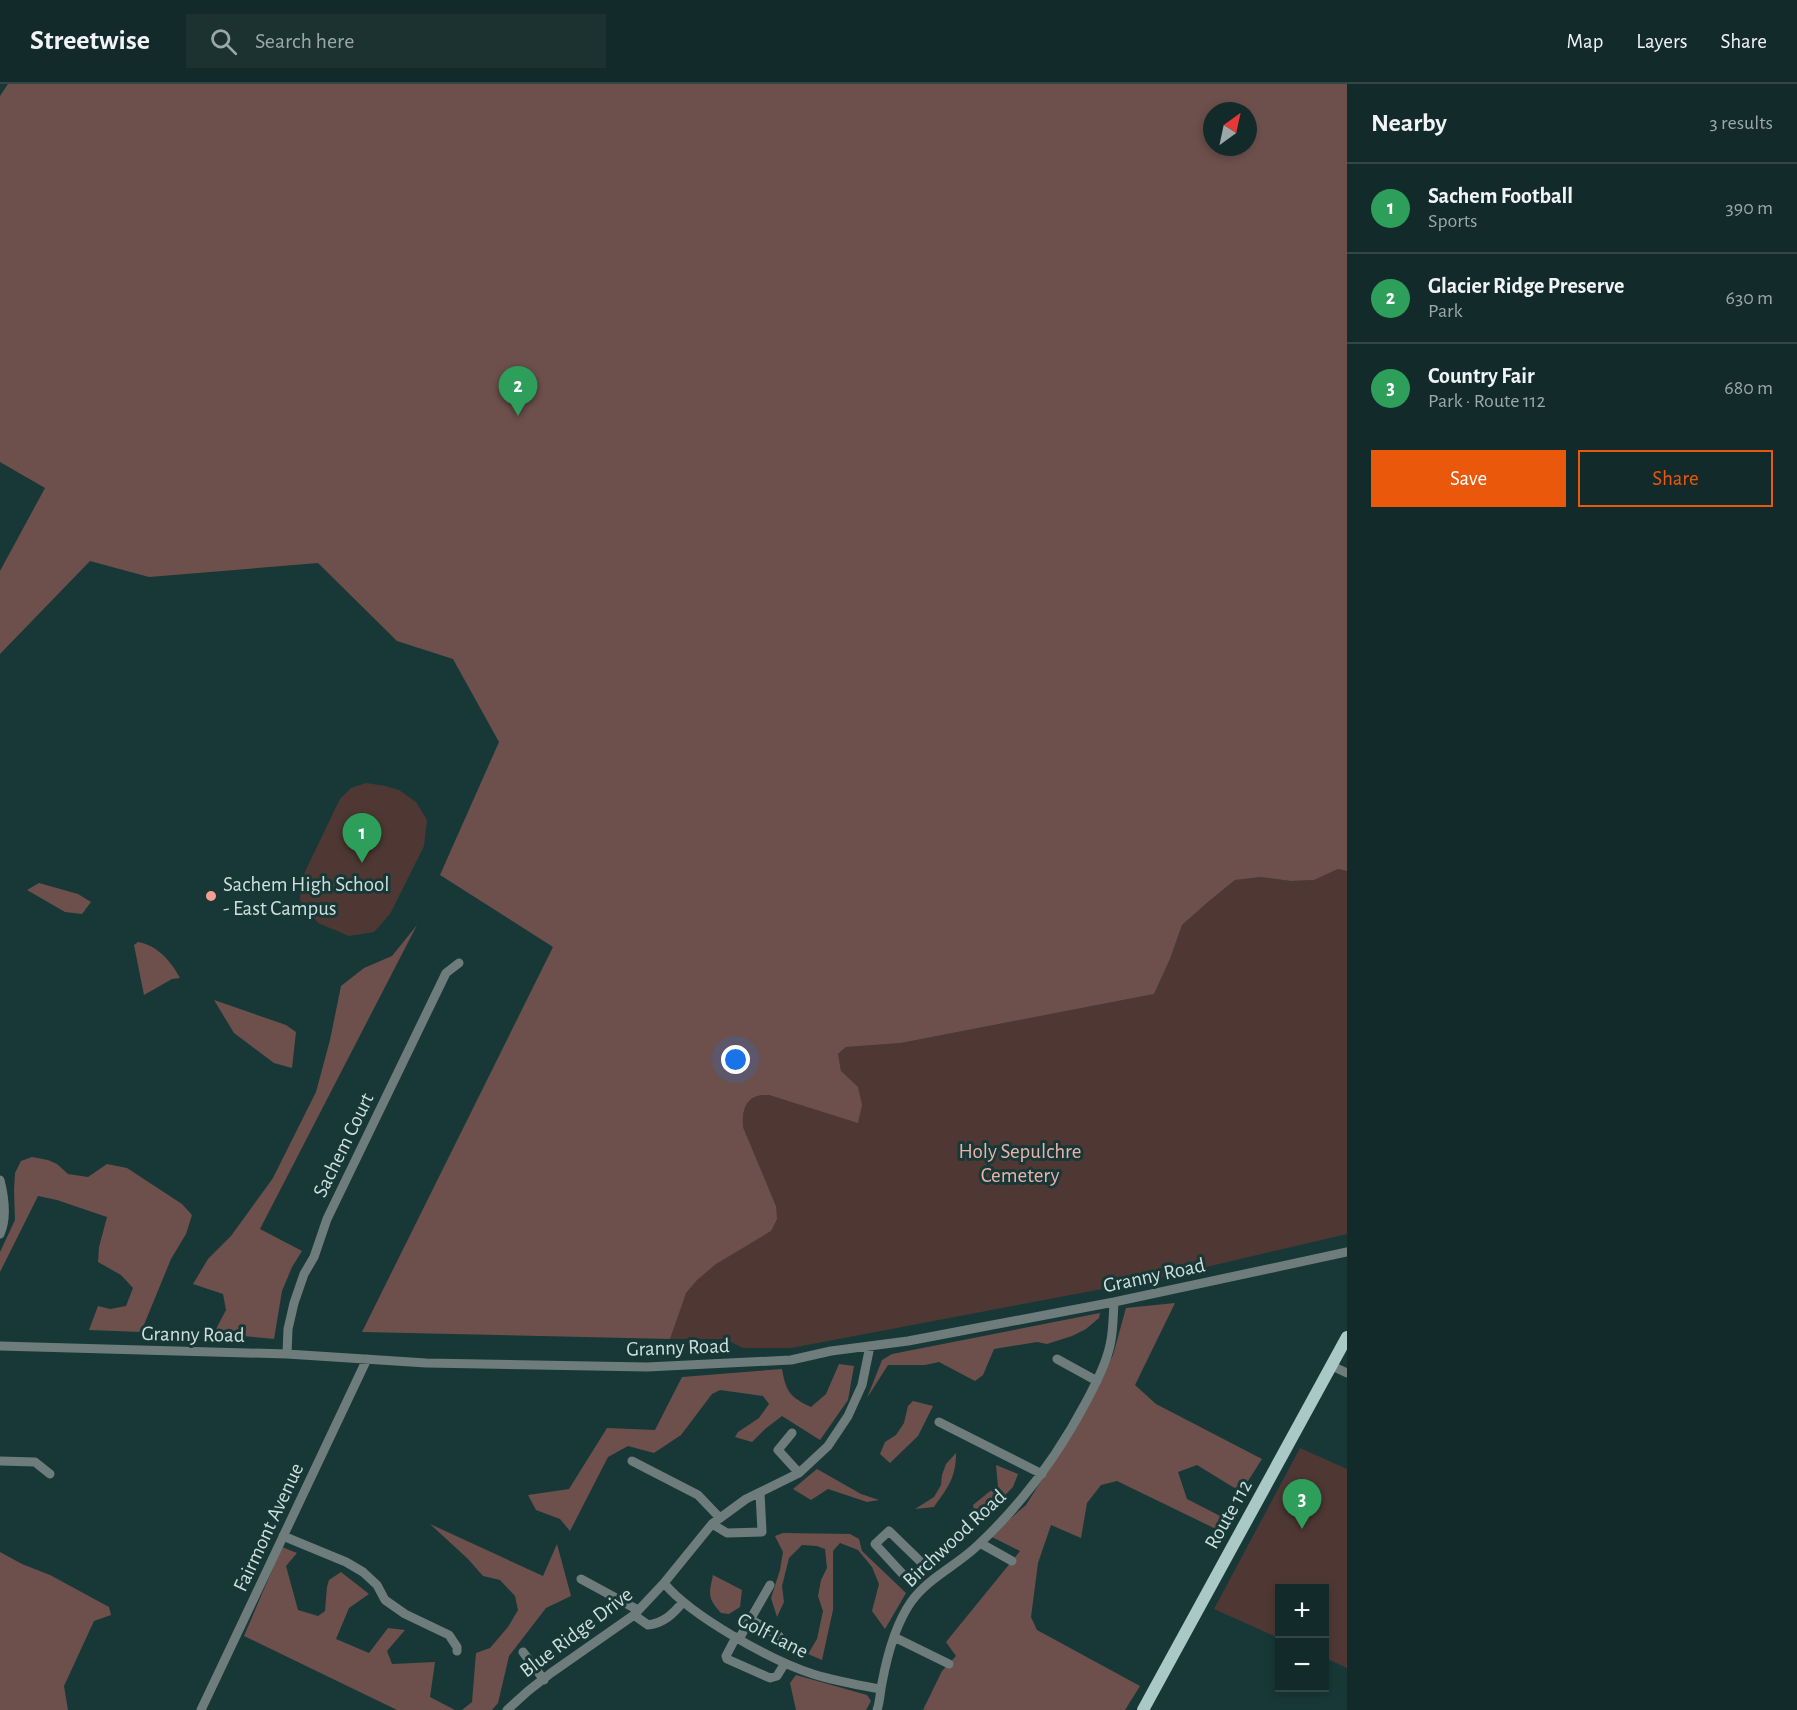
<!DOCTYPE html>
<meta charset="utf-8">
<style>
:root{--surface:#122a29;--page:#1b3231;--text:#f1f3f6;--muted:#9ca7a8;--line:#314646;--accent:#ea580c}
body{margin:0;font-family:"Alegreya Sans",sans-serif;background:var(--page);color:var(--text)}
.controls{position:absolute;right:18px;bottom:18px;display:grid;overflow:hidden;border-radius:0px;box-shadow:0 3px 9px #0003}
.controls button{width:54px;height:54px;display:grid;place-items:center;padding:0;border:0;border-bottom:2px solid var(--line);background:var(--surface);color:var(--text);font:30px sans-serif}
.compass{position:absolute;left:1203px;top:18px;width:54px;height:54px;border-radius:50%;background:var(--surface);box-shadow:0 3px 9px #0003;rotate:33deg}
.you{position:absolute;left:736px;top:976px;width:21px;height:21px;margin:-15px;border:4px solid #fff;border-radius:50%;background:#1a73e8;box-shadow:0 0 0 9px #1a73e833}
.badge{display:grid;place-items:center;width:39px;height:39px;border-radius:50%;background:var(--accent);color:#fff;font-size:20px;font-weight:700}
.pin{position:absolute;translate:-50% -50px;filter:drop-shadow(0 2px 3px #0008)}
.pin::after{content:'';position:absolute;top:32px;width:21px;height:18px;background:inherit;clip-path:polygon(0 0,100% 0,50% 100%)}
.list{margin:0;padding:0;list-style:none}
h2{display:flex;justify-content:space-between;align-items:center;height:78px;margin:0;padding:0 24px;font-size:26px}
h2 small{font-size:20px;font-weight:400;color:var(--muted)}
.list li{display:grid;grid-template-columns:39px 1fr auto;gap:18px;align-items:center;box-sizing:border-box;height:90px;padding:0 24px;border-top:2px solid var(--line)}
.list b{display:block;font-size:22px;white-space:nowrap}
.list p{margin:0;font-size:20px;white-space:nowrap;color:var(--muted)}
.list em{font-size:20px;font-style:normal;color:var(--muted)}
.actions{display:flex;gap:12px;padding:18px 24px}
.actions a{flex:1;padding:14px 0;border:2px solid var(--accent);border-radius:0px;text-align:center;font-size:21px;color:var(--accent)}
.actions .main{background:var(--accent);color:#fff}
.icon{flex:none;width:33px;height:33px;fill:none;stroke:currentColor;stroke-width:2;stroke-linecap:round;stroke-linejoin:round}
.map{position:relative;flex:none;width:1347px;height:1626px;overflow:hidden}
header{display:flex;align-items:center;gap:36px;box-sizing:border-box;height:84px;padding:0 30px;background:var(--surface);border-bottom:2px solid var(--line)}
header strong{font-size:28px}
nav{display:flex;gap:33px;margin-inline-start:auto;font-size:21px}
.search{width:420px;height:54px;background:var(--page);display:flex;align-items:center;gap:15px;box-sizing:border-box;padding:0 21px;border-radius:0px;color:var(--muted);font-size:22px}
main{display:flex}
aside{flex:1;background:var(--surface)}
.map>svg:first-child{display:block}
.green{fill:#4f3834}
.forest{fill:#6d504c;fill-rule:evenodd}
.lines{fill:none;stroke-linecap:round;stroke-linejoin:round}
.minor{stroke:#6e7d7c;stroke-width:9}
.major{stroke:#aac8c5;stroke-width:12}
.poi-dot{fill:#f59d90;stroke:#183837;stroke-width:2}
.labels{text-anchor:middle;stroke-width:6;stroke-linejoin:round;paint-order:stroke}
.poi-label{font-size:21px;fill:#cddfdd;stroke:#183837;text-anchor:start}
.street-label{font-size:21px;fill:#cddfdd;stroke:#183837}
.park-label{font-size:21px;fill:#ecb2a9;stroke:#183837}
</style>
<header>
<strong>Streetwise</strong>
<div class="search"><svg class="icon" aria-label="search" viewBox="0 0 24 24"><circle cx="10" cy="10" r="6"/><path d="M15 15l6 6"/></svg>Search here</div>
<nav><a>Map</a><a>Layers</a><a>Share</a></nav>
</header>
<main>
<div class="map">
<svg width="1347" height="1626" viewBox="0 0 1347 1626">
<rect width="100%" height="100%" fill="#183837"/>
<path class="green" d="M366 699 385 702 399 706 416 718 427 736 424 762 390 830 374 848 349 852 318 839 300 816 301 796 340 715 351 704Z
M1338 785 1347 787V1150L1155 1195 791 1264H743L725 1255H670C675 1241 679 1224 685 1211 698 1185 747 1161 771 1147L776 1122 743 1043C742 1023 747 1010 769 1011L858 1038V1004L841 987 838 970 846 963 901 959 1154 910 1170 875 1182 841 1208 818 1235 796 1261 793 1291 797 1314 796Z
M1300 1364 1347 1385V1584L1325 1574 1324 1504H1280L1279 1554 1214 1525Z"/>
<path class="forest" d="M8 0H1347V787L1338 785 1314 796 1291 797 1261 793 1235 796 1208 818 1182 841 1170 875 1154 910 901 959 846 963 838 970 841 987 858 1003 862 1021 858 1039 769 1011C747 1010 742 1023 743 1043L776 1122 777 1135 771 1147 716 1180 697 1196 686 1209 670 1255 362 1248 553 863 440 791 499 658 453 575 397 557 318 479 149 493 90 477 0 570V487L45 404 0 378V12ZM1212 27H1248V63H1212Z
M39 799 78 810 91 818 82 830 65 828 27 806Z
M417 841 260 1145 302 1167 292 1183 282 1207 274 1255 214 1249 226 1226 223 1210 193 1200 208 1175 231 1152 273 1094 316 1008 330 956 341 902 364 884 392 872Z
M138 858C157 861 171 877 180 894L172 895 144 911 134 861Z
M214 916 286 941 296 948 292 984 274 979 234 949Z
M32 1073 48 1076 57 1080 68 1090 88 1093 107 1080 127 1084 182 1120 192 1131 186 1150 171 1175 141 1248 89 1246 98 1222 110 1225 126 1222 133 1204 121 1191 98 1178 99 1163 107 1133 57 1116 38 1112 0 1188V1168L15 1136 14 1106 15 1089 21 1077Z
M1175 1219 1135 1301 1156 1320 1262 1375 1241 1408 1197 1381 1178 1388 1187 1415 1224 1434 1218 1446 1117 1397 1101 1401 1087 1419 1081 1454 1051 1441 1038 1479 1031 1533 1037 1546 1140 1602 1125 1626H923L942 1587 956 1572 946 1558 1020 1467 990 1452 1026 1421 1075 1343 1113 1271 1126 1224Z
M1100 1229 1099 1234 1086 1245 1072 1252 1047 1260 1037 1258 994 1265 983 1291 975 1297 939 1278 925 1281H888L867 1314 882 1276 892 1270Z
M839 1280 854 1282 848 1316 820 1356 782 1332 765 1345 752 1358 735 1353 738 1348 759 1334 769 1320 763 1312 720 1306 712 1310 681 1351 654 1369 628 1362 608 1373 570 1447 560 1435 536 1426 528 1411 569 1405 607 1344 655 1346 682 1293 782 1285C786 1308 790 1313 811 1323L826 1310Z
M913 1317 933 1322 918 1352 890 1379 880 1370 885 1358 896 1351 904 1339 908 1322Z
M956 1369C956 1394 948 1403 934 1423L915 1425 934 1413 941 1401 942 1391 946 1380Z
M996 1381 1018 1390 1013 1403 981 1436 975 1431 973 1421 989 1408 998 1403Z
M817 1385 861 1410 879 1416 867 1418 828 1405 811 1416 793 1405Z
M430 1440 543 1492 557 1460 571 1512 546 1524 509 1572 498 1619 492 1626H462L472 1618 476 1569 490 1564 508 1543 518 1526 515 1512 500 1496 483 1492 468 1475Z
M783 1449 850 1450 859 1455 862 1467 906 1509 885 1545 872 1527 879 1500 872 1483 858 1466 840 1459 833 1467V1526L822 1576 808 1570 817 1555 823 1527 818 1512 821 1496 827 1484 825 1465 817 1462 802 1461 789 1474 782 1502 784 1518 777 1533 771 1514 780 1486 783 1468 775 1452Z
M282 1463 297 1469 286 1482 298 1526 318 1532 325 1527 327 1503 329 1496 341 1488 369 1510 349 1524 336 1555 369 1569 388 1544 405 1546 387 1567 392 1580 435 1578 430 1613 455 1626H397L244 1552Z
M0 1468 22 1480 50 1491 109 1523 111 1531 94 1537 64 1602 68 1626H0Z
M713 1491 742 1506 740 1523 729 1530 721 1529C707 1514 709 1510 713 1491Z
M796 1591 867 1611 871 1617 866 1626H796L790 1599Z"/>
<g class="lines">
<path class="minor" d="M0 1096C4 1112 7 1135 0 1150
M0 1262 287 1270 426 1279 647 1283 791 1276 831 1267 908 1257 1114 1218 1347 1168
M287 1270 288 1245 294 1219 304 1190 314 1173 327 1135 446 889 459 879
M1057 1275 1097 1297
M1332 1282 1347 1289
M939 1338 1042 1390
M792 1349 778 1366 799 1389
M0 1377 35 1378 50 1390
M632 1377 698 1411 719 1433
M712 1440 727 1449 762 1448 760 1409
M889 1447 924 1481 910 1498 875 1460Z
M283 1452 346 1478 363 1488 377 1501 385 1516 405 1530 449 1551 457 1563V1567
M980 1459 1012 1477
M581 1495 638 1526
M664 1499C691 1532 772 1577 813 1590 835 1597 858 1601 880 1605
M634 1531 648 1541C664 1539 673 1530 683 1518
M750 1535 779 1552
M736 1553 726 1572 727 1575 770 1594 777 1592 785 1579
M894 1553 949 1580
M739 1555 770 1501
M523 1568 544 1596
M201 1626 367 1275
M507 1626 528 1607 551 1589 634 1531 664 1499 712 1440 746 1415 799 1389 828 1362 848 1332 862 1301 870 1262
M877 1626C880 1618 880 1608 882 1599 887 1572 895 1541 911 1518 928 1494 956 1482 977 1462 1022 1420 1057 1373 1086 1318 1094 1303 1102 1288 1107 1272 1113 1255 1113 1236 1114 1218"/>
<path class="major" d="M1143 1626 1347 1253"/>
</g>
<circle class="poi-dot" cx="211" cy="812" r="6"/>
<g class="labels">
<g class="poi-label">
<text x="223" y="807">Sachem High School<tspan x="223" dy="24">- East Campus</tspan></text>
</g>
<g class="street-label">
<text transform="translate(343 1061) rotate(-64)" y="7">Sachem Court</text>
<text transform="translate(1154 1191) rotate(-12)" y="7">Granny Road</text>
<text transform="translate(193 1250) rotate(1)" y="7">Granny Road</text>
<text transform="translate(678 1263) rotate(-2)" y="7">Granny Road</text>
<text transform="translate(1228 1430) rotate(-61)" y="7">Route 112</text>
<text transform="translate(268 1443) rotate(-65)" y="7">Fairmont Avenue</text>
<text transform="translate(954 1454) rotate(-43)" y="7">Birchwood Road</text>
<text transform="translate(576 1548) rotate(-37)" y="7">Blue Ridge Drive</text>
<text transform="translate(773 1551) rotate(27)" y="7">Golf Lane</text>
</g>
<g class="park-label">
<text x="1020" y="1074">Holy Sepulchre<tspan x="1020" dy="24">Cemetery</tspan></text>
</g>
</g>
</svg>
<div class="controls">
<button>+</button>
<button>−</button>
</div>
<svg class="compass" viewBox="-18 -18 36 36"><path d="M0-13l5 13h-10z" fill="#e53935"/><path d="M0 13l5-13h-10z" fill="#9ca7a8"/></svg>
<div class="you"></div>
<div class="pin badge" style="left:362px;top:779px;background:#2e9e5b">1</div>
<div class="pin badge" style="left:518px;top:332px;background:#2e9e5b">2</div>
<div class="pin badge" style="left:1302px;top:1445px;background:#2e9e5b">3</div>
</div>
<aside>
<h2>Nearby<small>3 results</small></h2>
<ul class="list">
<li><span class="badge" style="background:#2e9e5b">1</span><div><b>Sachem Football</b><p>Sports</p></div><em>390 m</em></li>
<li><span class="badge" style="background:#2e9e5b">2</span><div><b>Glacier Ridge Preserve</b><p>Park</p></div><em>630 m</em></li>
<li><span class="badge" style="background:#2e9e5b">3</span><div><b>Country Fair</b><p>Park · Route 112</p></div><em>680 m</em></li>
</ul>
<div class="actions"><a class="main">Save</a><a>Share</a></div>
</aside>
</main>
